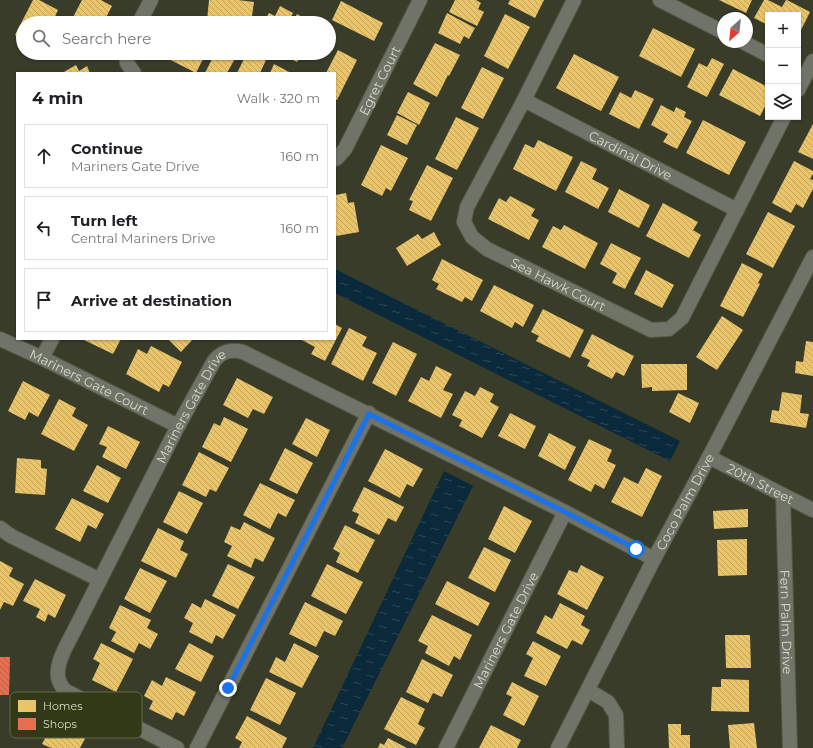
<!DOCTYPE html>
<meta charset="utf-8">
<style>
:root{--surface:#fff;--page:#f6f6f6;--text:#202124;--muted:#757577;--line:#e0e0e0}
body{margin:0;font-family:Montserrat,sans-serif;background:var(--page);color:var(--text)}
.controls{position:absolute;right:12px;top:12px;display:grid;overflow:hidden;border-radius:0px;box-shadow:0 1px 3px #0004}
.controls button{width:36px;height:36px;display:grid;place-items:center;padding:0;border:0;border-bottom:1px solid var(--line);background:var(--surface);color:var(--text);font:20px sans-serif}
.compass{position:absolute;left:717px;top:12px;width:36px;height:36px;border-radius:50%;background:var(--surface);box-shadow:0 1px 3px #0004;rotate:207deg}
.stop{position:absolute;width:12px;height:12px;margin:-9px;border:3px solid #1a73e8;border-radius:50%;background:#fff}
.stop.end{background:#1a73e8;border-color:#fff;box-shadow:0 1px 4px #0008}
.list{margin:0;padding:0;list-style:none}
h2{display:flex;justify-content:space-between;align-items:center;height:52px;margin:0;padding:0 16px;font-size:17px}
h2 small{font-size:13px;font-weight:400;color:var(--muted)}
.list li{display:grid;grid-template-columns:26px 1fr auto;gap:12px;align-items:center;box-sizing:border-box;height:64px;margin:0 8px 8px;padding:0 8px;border:1px solid var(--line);border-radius:0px}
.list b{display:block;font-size:15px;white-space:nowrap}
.list p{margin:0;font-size:13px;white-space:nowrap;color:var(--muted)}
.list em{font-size:13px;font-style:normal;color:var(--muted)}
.icon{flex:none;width:22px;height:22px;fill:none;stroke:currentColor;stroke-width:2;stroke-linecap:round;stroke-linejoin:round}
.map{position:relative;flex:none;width:813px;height:748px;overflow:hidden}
.search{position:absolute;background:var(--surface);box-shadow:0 1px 3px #0004;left:16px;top:16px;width:320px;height:44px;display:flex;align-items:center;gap:10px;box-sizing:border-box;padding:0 14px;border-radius:22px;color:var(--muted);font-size:15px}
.panel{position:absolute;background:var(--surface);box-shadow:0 1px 3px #0004;left:16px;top:72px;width:320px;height:268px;border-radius:0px}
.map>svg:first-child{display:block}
.water{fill:url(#water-ripples)}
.homes{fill:url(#homes-back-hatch)}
.shops{fill:url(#shops-back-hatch)}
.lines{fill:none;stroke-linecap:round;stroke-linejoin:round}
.minor-casing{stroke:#545746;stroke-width:16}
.minor{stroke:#707367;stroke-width:14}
.route{stroke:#1a73e8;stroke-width:5}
.labels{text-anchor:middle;stroke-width:4;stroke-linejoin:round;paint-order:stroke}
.street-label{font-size:13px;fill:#d6dbc7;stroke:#323916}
.key{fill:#323916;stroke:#636a4b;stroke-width:1}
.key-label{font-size:11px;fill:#d6dbc7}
</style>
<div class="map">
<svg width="813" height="748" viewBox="0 0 813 748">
<defs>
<pattern id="water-ripples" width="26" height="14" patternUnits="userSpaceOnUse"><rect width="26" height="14" fill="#0a293a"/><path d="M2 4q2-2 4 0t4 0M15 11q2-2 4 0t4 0" fill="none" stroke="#2d4755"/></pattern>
<pattern id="homes-back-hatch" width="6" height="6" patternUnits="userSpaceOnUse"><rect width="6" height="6" fill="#e9c46a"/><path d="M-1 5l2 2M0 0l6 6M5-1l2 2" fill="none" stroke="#bfa45e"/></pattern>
<pattern id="shops-back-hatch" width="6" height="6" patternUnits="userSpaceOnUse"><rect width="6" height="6" fill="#e76f51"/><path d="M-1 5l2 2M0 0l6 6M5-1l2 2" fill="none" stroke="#b5624b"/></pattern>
</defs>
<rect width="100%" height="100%" fill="#383c28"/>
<path class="water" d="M335 269 680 441 670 461 335 293Z
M444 471 473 486 342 748H313Z"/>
<path class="homes" d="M33 0H39L58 10 52 23H23V40L15 35Z
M82 0H101L112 6 103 23H70Z
M209 0H238L254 2 251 23 243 22V23H218V21L207 20Z
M455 0H476L481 3 478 9 484 12 477 26 449 12Z
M510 0H544L535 18 508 4Z
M719 0H752L746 13Z
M764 0H768L782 7 786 0H787L810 12 798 36V15H768V25L754 18Z
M341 1 383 23 374 41 332 20Z
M280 6 293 13 288 23H263L269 13 275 16Z
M447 13 475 28 469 39 464 36 460 44 438 33Z
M297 14 309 21 307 23H292Z
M505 14 530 27 508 69 484 56Z
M653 28 695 49 681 77 639 56Z
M435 43 460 55 449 76 448 75 437 97 413 84Z
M338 50 357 60 337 100 335 99V73H326Z
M157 53H206L196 73Z
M215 53H238L227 73H205Z
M247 53H252L266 60 260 73H237Z
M279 53H302L297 62Z
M574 54 619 77 601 111 556 88Z
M712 58 724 64 707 97 687 87 699 63 707 67Z
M274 64 291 73H270Z
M76 65 79 71 87 66 90 73H62Z
M482 67 504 78 483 119 461 108Z
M733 69 768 87V101L760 116 719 95Z
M635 90 654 99 639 129 609 114 620 92 631 98Z
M408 92 430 103 419 125 397 113Z
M661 105 674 112 676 107 686 112 684 117 692 121 677 149 663 142 668 134 651 125Z
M397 115 417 125 407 145 387 135Z
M456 117 479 128 457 170 435 159Z
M703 120 746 142 729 175 686 153Z
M813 124V159L798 152Z
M538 140 573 157 556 191 513 169 525 144 534 148Z
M381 145 408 158 391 191 386 188 382 196 361 185Z
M581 161 597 169 592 179 609 188 598 209 565 192Z
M794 161 813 171V174L810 179 813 180V189L803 208 796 204 791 213 772 203Z
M427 165 453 178 431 221 409 210 413 201 409 200Z
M619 189 650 205 639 228 608 212Z
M346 193 348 203 354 202 359 232 336 236 335 228V195Z
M510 196 535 209 531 216 539 220 529 240 488 219 499 198 506 202Z
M663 203 698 222 693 230 701 235 689 258 646 236Z
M768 212 795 226 773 268 746 254Z
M564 225 598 243 585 269 542 247 553 226 561 230Z
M434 232 441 245 407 266 396 248 418 234 422 239Z
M611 243 641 258 625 289 612 283 617 273 600 264Z
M442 259 483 280 472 301 465 297 462 302 436 289 439 284 432 280Z
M742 263 763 274 758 283 760 284 743 317 720 306Z
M646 270 674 285 662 308 634 294Z
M494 285 534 305 523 327 515 322 512 328 480 311Z
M543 309 584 330 570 358 536 341 539 336 531 332Z
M722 316 743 330 717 370 696 357Z
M335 324 342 328 325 361 311 354 315 347 300 339H335Z
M349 328 367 337 362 346 377 353 363 381 331 364Z
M592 334 634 356 624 376 616 372 612 379 587 366 590 360 581 356Z
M82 339H121L113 354Z
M168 339H193L181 352Z
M806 341 813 342V376L795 373 796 361 803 362Z
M393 342 417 354 396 396 372 383Z
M151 346 182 362 169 387 163 384 159 392 126 374 138 349 147 354Z
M641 364H687V390L652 391V387L642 388Z
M436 366 452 374 443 390 453 394 441 418 408 401 421 377 429 381Z
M237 378 273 397 264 414 253 409 248 418 223 405Z
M23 381 50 395 38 417 29 412 25 420 8 411Z
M480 387 494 394 490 402 499 407 482 438 459 426 462 420 452 415 465 391 475 396Z
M782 392 802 395 800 413 809 414 806 428 770 422 772 410 779 411Z
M678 393 699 403 690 423 669 412Z
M59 399 76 408 72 416 88 425 74 451 41 434Z
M510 413 536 426 525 449 498 436Z
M224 417 248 429 231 462 202 447 214 423 220 426Z
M306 418 330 430 317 457 292 444Z
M108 426 140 442 126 469 102 457 107 447 99 444Z
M549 433 576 447 565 470 538 456Z
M589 439 612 450 607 461 616 465 604 489 595 484 591 492 568 480Z
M285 448 313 463 297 494 269 480Z
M385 449 423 469 413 487 407 484 400 498 368 481Z
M199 452 229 468 216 492 210 489 206 497 182 485Z
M17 458 41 460V468L47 469 45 495 15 493Z
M97 465 121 478 108 503 83 491Z
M646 468 662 476 642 517 611 502 624 477 638 484Z
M260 483 295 500 286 517 278 513 270 529 243 515Z
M364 487 404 507 396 522 388 518 379 535 355 523 359 514 352 511Z
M179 491 203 503 187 534 163 522Z
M72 498 104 514 96 529 88 525 80 542 55 529Z
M504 506 532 521 515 553 488 539Z
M748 509V527L714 529 713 511Z
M244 522 275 538 263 562 255 558 251 568 227 556 232 546 224 542 231 526 240 530Z
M345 525 375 540 358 573 336 562 340 553 333 549Z
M158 528 184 541 180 550 188 554 176 578 141 561Z
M747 539V575L718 576 717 540Z
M484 547 511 560 495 592 468 578Z
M0 561 13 568 9 576 24 584 13 606 4 602 0 610Z
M228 564 255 577 238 609 212 596Z
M327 564 363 582 346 614 311 596Z
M581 565 604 577 587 610 557 594 569 570 577 573Z
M140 568 167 581 150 613 124 599Z
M35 579 66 595 55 618 48 614 45 622 36 617 40 609 23 601Z
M447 581 490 603 478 626 435 604Z
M205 599 236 615 223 639 216 635 212 644 189 632 193 623 184 618 192 603 201 608Z
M305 602 343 621 335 636 324 631 316 647 289 634Z
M560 603 585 616 581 625 590 630 582 645 572 640 567 649 536 633 545 615 552 619Z
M120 605 151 620 147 628 158 634 150 649 139 643 134 653 111 641 116 632 109 628Z
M432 615 472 635 460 660 454 656 449 666 425 653 428 646 418 641Z
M725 635H750L751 668H726Z
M533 641 561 656 546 686 524 676 533 658 526 654Z
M101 643 133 659 116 692 92 680 100 663 93 659Z
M189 643 214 656 201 682 175 669Z
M294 643 319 656 302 688 269 672 276 657 285 662Z
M422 659 453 675 442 697 433 693 428 703 406 692Z
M166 677 196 692 184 716 176 712 172 720 149 709 153 701 144 696 152 680 162 686Z
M266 678 296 693 280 725 250 710Z
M721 679 749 680V712L711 711 712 687H721Z
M512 682 539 696 524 726 503 715 512 697 506 694Z
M401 697 425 709 418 724 425 728 416 745 384 729Z
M247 716 287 738 282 748H239L242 742 235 738Z
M55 719 87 735 80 748H51L42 744Z
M754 723 757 748H730L728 725Z
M668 724H681V735H690V748H669Z
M491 725 521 740 517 748H479Z
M388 738 407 748H378L380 743 384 745Z"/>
<path class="shops" d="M0 657H10L9 695H0Z"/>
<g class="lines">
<g class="minor-casing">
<g id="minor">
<path id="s1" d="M574 0 524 100 467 207 464 222 472 237 487 249 651 330 669 329 682 318 784 117"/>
<path d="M660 0 723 32"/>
<path d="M139 23 151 0"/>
<path d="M743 42 768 55"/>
<path d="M126 53 127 63 134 73"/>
<path d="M798 90 813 61"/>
<path id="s2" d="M524 100 737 210"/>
<path id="s3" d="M335 159 337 158 345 149 420 0"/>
<path id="s4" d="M0 339 42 358 178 426"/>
<path d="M42 358 52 339"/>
<path id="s5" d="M709 457 783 495 813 510"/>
<path id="s6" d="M783 495 790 748"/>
<path d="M0 528 11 536 100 580"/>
<path d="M588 690 608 702 616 715 617 748"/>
<path id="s7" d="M177 748 66 691C64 689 61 686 60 683 52 668 67 645 74 631L178 426 214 361C222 351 231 349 243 352L565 512 654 559"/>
<path d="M197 748 369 413"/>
<path id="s8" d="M446 748 565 512"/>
<path id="s9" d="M558 748 654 559 709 457 813 257"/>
</g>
</g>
<use href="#minor" class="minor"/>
</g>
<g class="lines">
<path class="route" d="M228 688 369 414 565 512 636 549"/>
</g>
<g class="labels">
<g class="street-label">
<text dy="5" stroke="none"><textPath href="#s3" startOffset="91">Egret Court</textPath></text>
<text dy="5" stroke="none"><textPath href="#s2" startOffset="120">Cardinal Drive</textPath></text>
<text dy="5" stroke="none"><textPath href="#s1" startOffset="364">Sea Hawk Court</textPath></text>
<text dy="5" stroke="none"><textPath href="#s4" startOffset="99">Mariners Gate Court</textPath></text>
<text dy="5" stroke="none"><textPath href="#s7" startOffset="444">Mariners Gate Drive</textPath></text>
<text dy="5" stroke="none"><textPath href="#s5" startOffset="58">20th Street</textPath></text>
<text dy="5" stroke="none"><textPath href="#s9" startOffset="277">Coco Palm Drive</textPath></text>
<text dy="5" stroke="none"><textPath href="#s6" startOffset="127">Fern Palm Drive</textPath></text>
<text dy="5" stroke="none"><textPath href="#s8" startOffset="132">Mariners Gate Drive</textPath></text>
</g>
</g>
<rect x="10" y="692" width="132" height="46" rx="6" class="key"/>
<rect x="18" y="700" width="18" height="12" fill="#e9c46a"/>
<rect x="18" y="718" width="18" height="12" fill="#e76f51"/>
<g class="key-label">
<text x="43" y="710">Homes</text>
<text x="43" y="728">Shops</text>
</g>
</svg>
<div class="controls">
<button>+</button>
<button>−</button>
<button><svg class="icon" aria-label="layers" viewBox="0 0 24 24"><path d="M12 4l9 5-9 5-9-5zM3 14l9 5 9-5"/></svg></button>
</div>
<svg class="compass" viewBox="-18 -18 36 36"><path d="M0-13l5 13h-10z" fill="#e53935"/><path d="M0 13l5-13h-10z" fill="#757577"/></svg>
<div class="stop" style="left:636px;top:549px"></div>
<div class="stop end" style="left:228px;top:688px"></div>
<div class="search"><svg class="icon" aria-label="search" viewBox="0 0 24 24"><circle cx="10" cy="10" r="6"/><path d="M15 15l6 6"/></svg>Search here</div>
<section class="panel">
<h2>4 min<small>Walk · 320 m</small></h2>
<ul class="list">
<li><svg class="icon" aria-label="ahead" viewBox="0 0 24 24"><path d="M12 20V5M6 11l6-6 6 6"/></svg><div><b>Continue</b><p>Mariners Gate Drive</p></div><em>160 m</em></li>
<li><svg class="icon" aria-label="left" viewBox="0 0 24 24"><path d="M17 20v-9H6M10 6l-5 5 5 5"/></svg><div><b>Turn left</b><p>Central Mariners Drive</p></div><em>160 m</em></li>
<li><svg class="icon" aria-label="arrive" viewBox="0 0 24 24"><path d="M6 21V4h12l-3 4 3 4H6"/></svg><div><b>Arrive at destination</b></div></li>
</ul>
</section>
</div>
